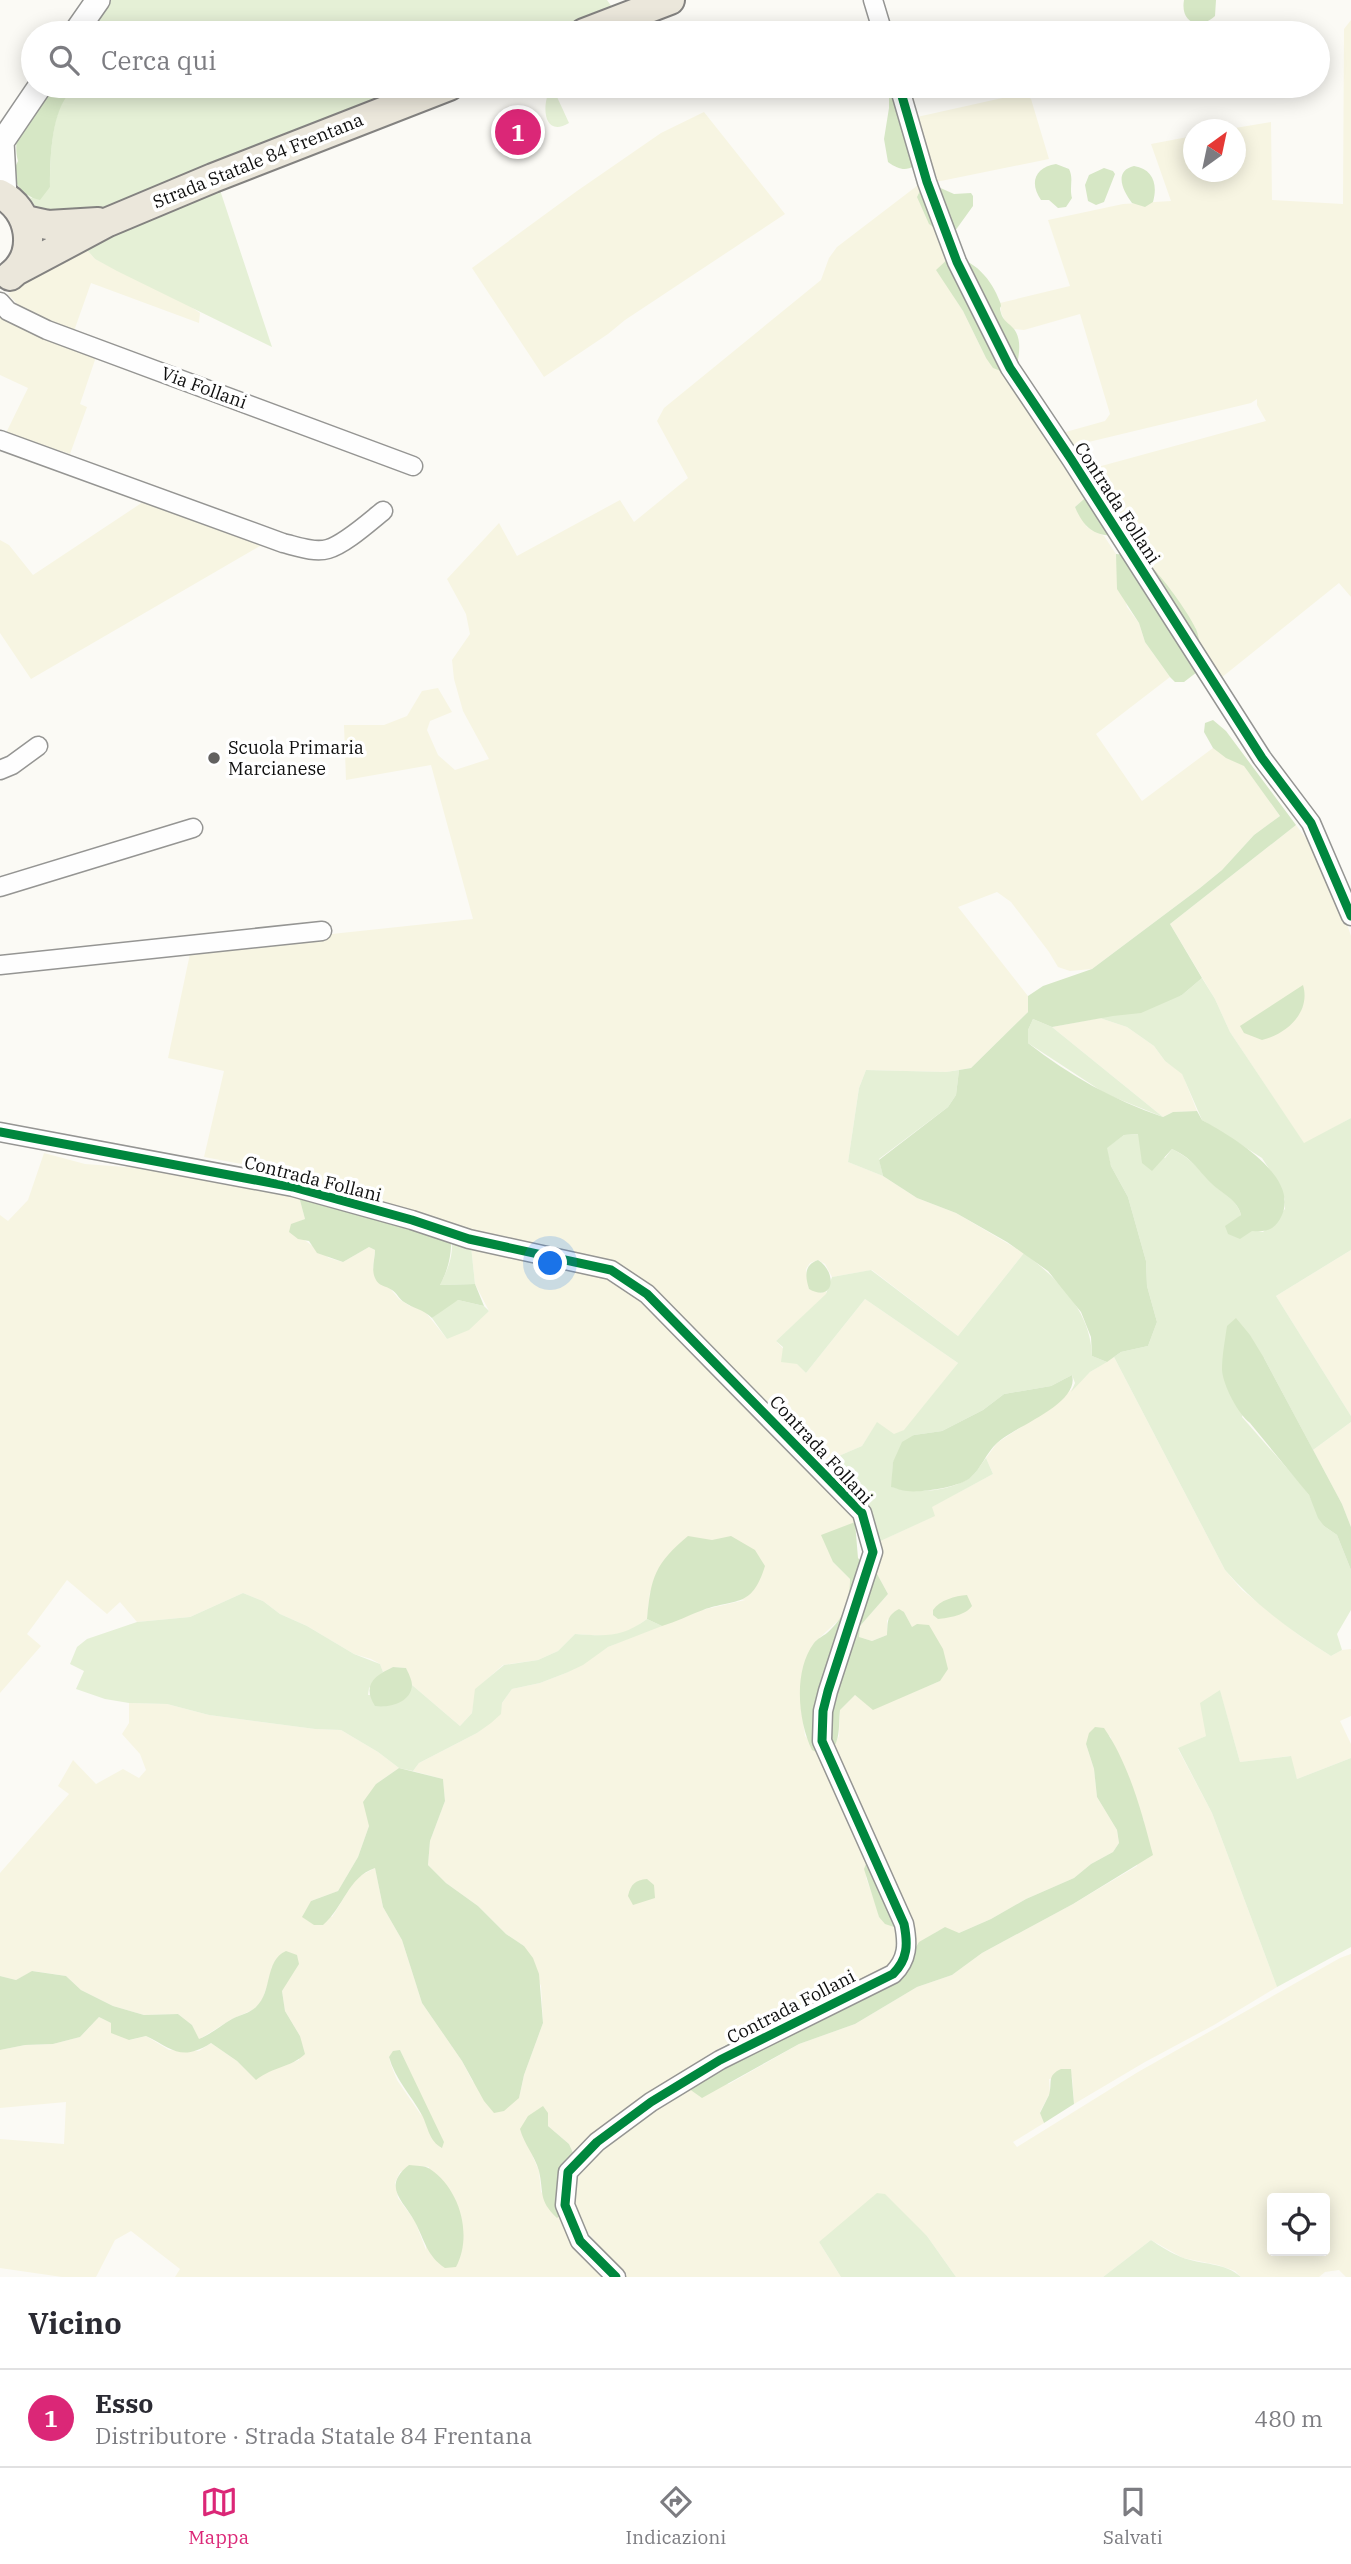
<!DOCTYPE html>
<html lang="it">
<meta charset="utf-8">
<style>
:root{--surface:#fff;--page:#f7f7f7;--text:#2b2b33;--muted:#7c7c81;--line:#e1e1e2;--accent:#db2777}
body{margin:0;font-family:"IBM Plex Serif",serif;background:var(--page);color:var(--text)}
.controls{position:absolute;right:21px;bottom:21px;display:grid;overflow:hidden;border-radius:7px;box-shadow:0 4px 18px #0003}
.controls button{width:63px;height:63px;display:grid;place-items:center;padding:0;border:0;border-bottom:2px solid var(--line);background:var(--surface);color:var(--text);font:35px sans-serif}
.compass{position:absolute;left:1183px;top:119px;width:63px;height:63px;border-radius:50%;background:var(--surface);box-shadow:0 4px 18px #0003;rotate:33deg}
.you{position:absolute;left:551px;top:1264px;width:24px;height:24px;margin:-18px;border:5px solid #fff;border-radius:50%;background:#1a73e8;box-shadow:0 0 0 10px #1a73e833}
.badge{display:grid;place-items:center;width:46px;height:46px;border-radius:50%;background:var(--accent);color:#fff;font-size:23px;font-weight:700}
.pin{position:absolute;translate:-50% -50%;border:4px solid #fff;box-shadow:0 2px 7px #0006}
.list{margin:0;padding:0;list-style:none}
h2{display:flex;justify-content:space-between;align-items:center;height:91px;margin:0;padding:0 28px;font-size:30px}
h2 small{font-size:23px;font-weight:400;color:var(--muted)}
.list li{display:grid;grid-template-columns:46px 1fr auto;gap:21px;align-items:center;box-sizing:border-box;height:98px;padding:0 28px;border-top:2px solid var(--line)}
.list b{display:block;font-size:26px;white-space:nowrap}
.list p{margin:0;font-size:23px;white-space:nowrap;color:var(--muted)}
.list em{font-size:23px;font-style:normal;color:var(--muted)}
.icon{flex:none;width:38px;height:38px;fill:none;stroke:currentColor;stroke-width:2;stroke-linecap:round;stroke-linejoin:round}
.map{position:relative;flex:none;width:1351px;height:2277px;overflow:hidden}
.search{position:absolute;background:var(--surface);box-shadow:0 4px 18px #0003;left:21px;right:21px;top:21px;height:77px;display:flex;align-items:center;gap:18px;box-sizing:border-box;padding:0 24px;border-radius:38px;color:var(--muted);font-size:26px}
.sheet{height:189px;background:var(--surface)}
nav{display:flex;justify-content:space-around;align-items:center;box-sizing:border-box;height:98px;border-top:2px solid var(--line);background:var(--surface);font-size:19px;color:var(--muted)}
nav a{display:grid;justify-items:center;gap:4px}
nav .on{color:var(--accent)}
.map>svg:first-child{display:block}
.farmland{fill:#f7f5e2;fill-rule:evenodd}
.green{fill:#e5f0d6}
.forest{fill:#d6e7c5}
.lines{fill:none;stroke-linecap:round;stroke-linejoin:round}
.minor-casing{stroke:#959593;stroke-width:21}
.tertiary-casing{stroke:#959593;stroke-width:26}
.primary-casing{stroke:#838280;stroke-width:32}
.minor{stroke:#fefefe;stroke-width:18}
.tertiary{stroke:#fefefe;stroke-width:23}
.primary{stroke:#ebe7db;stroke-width:28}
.cycleway-casing{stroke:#fff;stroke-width:13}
.cycleway{stroke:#00873e;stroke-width:9}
.poi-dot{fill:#626160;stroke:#fff;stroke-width:2.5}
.labels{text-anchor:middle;stroke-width:7;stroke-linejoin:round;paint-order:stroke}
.street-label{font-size:18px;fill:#0f0f0f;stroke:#fff}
.poi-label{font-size:18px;fill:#0f0f0f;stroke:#fff;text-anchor:start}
</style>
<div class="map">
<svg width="1351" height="2277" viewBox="0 0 1351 2277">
<rect width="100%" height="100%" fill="#fbfaf5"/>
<path class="farmland" d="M1351 20V597L1339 583 1211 686 1176 598 1124 534 1109 492 1085 475 1083 471 1266 421 1257 405V399L1251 403 1072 446 1062 433 1105 421 1110 414 1080 314 1024 330 1014 329 1005 322 1001 312 1000 303 1070 286 1048 220 1123 204 1171 201 1151 144 1193 136 1194 172H1236V130L1229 129 1271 122 1272 200 1343 204 1344 29Z
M1025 93 1031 99 1049 159 931 183 917 117Z
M704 112 785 214 625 320 608 334 544 377 472 268 577 191 661 133Z
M922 182 946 262 937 270 963 311 986 358 1006 373 1084 499 1075 507 1087 527 1104 536 1116 554 1127 607 1139 623 1145 642 1170 677 1096 734 1142 801 1225 739 1280 816 1254 835 1222 870 1200 888 1092 969 1070 971 1058 967 1049 952 1011 902 997 892 958 907 1035 1005 971 1068 946 1072 866 1070 859 1088 848 1162 883 1176 917 1198 956 1213 1024 1253 958 1336 872 1270 832 1277 825 1264 818 1260 810 1263 806 1269 809 1289 821 1293 826 1291 827 1294 776 1341 806 1373 865 1299 958 1363 905 1430 894 1435 877 1423 862 1446 820 1464 628 1274 508 1244 380 1201 329 1194 252 1166 204 1157 224 1071 168 1058 191 949 473 919 431 765 346 780 344 725H384L407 716 422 691 438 688 452 712 430 721 427 730 438 755 455 770 489 759 463 711 454 679 452 660 470 634 466 614 447 579 499 523 517 556 620 500 634 522 688 478 657 421 664 408 821 280 829 258 837 247Z
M87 250 95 259 185 303 200 313 199 323 91 283 74 331 40 320 18 305 8 294 34 272Z
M0 313 97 354 80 404 87 407 70 454 6 433 28 388 0 375Z
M146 500 265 543 31 679 0 633V540L9 545 33 575Z
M1296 825 1316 852 1338 898 1351 936V1118L1304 1144 1230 1032 1215 999 1170 924Z
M1100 1018 1127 1027 1154 1046 1165 1061 1182 1073 1197 1111 1173 1112 1163 1117 1052 1027Z
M44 1153 85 1164 125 1167 151 1162 298 1192 305 1219 300 1221 303 1239 329 1258 343 1262 369 1247 375 1250 373 1268 399 1299 410 1306 423 1309 447 1339 489 1311 475 1284 471 1246 618 1277 860 1520 838 1530 833 1562 850 1579V1592L841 1618 815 1642 807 1657 801 1686 803 1721 805 1736 825 1756 873 1854 866 1878 877 1907 879 1917 897 1928 901 1964 852 1993 786 2014 746 2033 711 2053 651 2094 575 2157 569 2144 548 2126V2113L533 2157 539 2171 541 2192 565 2212 608 2277H175L180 2269 131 2231 115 2240 96 2277H62L0 2268V2139L64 2144 66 2102 0 2108V2050L25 2045 53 2044 80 2037 99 2017 111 2023 130 2040 146 2036 169 2050 199 2051 211 2043 237 2061 256 2079 268 2070 299 2060 300 2036 285 2011 282 1991 272 1966 269 1981 262 2000 255 2009 232 2019 198 2040 192 2025 178 2014 144 2015 113 2006 81 1990 66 1976 33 1971 16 1980 0 1976V1873L69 1794 58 1786 73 1760 96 1784 123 1769 139 1778 146 1770 140 1754 122 1734 129 1723V1703L167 1704 209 1715 315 1729 341 1730 378 1752 399 1768 376 1784 369 1826 358 1857 338 1891 311 1901 332 1917 356 1878 375 1868 383 1907 402 1940 422 2003 462 2061 473 2082 519 2098 524 2075 543 2023 541 1986 524 1946 506 1934 478 1906 446 1883 428 1865 430 1841 445 1801 443 1779 413 1771 419 1763 477 1733 500 1714 502 1703 512 1689 540 1683 566 1673 608 1647 636 1635 702 1610 745 1600 650 1592 647 1619 634 1628 622 1634 606 1636 575 1634 558 1651 538 1660 503 1665 476 1689 472 1713 460 1726 412 1685 406 1668 393 1667 383 1672 380 1664 371 1659 354 1654 307 1626 280 1614 263 1601 243 1593 190 1617 137 1622 120 1602 107 1614 67 1580 27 1634 41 1646 0 1693V1215L8 1221 28 1200ZM400 2050 416 2086 421 2115 397 2080 391 2065 389 2057ZM421 2166 429 2167 426 2250 415 2221 398 2198 395 2183 400 2172Z
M1351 1250V1416L1276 1296Z
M1114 1357 1225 1570 1242 1590 1300 1636 1331 1656 1342 1650 1351 1649V1716L1340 1721 1351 1744V1758L1297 1779 1290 1756 1240 1762 1220 1691 1206 1736 1178 1749 1212 1813 1277 1987 1214 2025 1145 2062 1074 2104 1072 2076 1049 2079 1050 2093 1040 2112 1044 2123 1013 2142 1017 2147 1138 2072 1340 1958 1351 1954V2277H1346L1339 2270 1325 2272 1319 2277H1241L1235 2271 1218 2265 1183 2258 1151 2240 1103 2277H956L927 2236 909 2220 819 2242 841 2277H625L573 2215V2177L589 2153 685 2086 729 2084 799 2044 855 2024 917 1987 952 1975 982 1953 1073 1904 1137 1866 1144 1821 1110 1736 1086 1744 1094 1769 1097 1797 1117 1830 1119 1843 1113 1852 1091 1864 1074 1878 1026 1899 991 1919 959 1933 938 1931 915 1946 830 1753 839 1736 840 1710 855 1695 873 1709 940 1681 904 1612 887 1620V1635L872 1641 858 1637 860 1626 888 1594 876 1572 874 1544 934 1516 931 1507 993 1474 986 1458 997 1443 1056 1404 1090 1372ZM1272 2198H1325V2251H1272Z
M1351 1422V1527L1342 1504 1313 1450Z"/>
<path class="green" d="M107 0H607L614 10 556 33H83Z
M64 86H426L110 206 38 214 33 203 20 190 31 198 50 187C50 161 51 117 66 96Z
M552 86 569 123C542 139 541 102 552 86Z
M219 187 272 347 117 271 95 259 87 250 139 221Z
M1202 978 1215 999 1230 1032 1304 1143 1351 1118V1250L1276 1296 1351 1416V1422L1313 1450 1264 1358 1242 1417 1300 1483 1309 1495 1324 1526 1337 1535 1351 1570V1610L1337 1634 1342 1650 1331 1656C1293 1632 1255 1605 1225 1570L1114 1357 1121 1352 1148 1346 1157 1322 1147 1286 1146 1261 1128 1197 1111 1166 1106 1148 1124 1135 1139 1134 1140 1141 1165 1158 1172 1149C1192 1159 1196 1167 1211 1182 1222 1194 1237 1199 1241 1215L1234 1222 1252 1230 1263 1232 1285 1209V1199L1277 1181 1262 1158 1202 1120 1182 1074 1165 1061 1154 1046 1127 1027 1100 1018 1182 995Z
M1033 1019 1052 1027 1163 1117 1106 1094 1028 1043V1030Z
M866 1070 946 1072 959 1070 956 1095 948 1107 879 1159 883 1176 848 1162 859 1088Z
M452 1241 471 1246 475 1284 440 1285C447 1271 453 1258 452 1241Z
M1024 1253C1058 1279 1091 1311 1092 1356L1107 1362 1090 1372 1071 1392 1075 1383 1072 1375 1051 1386 1004 1394 983 1410 942 1431 914 1435 893 1462 892 1487C914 1494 947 1492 968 1479 975 1475 981 1464 986 1458L993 1474 932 1507 935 1516 874 1544 820 1464 862 1446 877 1422 894 1434 904 1430 958 1363 865 1299 806 1373 797 1364 781 1362 783 1347 776 1341 826 1294 832 1277 871 1270 958 1336Z
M458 1300 484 1306 489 1311 469 1330 447 1339 432 1318 449 1304Z
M243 1593 263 1601 280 1614 307 1626 354 1654 380 1664 383 1672 369 1688 368 1695 408 1693 412 1685 460 1726 472 1713 475 1689 504 1665 538 1660 558 1651 575 1634C606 1636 621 1638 647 1619L662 1626 608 1647 583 1665 566 1673 540 1683 512 1689 502 1703 501 1714 491 1723 477 1733 419 1763 413 1771 399 1768 378 1752 341 1730 315 1729 209 1715 167 1704 129 1703 105 1699 76 1689 84 1671 70 1664 77 1647 87 1639 137 1622 190 1617Z
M1220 1690 1240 1762 1291 1756 1297 1779 1351 1758V1947L1277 1987 1212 1813 1178 1748 1206 1736 1200 1703Z
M877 2193 885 2194 927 2236 956 2277H841L819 2242Z
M1151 2240C1160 2246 1171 2253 1181 2257 1201 2265 1225 2262 1241 2277H1103Z"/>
<path class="forest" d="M1184 0H1216L1215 16C1199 31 1180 22 1184 0Z
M46 86H64L67 96C51 117 50 161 50 187L40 200C21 196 8 179 18 161 10 132 31 109 46 86Z
M889 86H917L913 97 925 160C910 170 903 173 888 162L884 139 889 108Z
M1056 164 1069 169C1074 179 1069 187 1072 198L1066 207 1058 208 1049 200H1041C1029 183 1035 167 1056 164Z
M1134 166C1153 169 1158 184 1153 202L1145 207 1132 203C1123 191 1113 171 1134 166Z
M1104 168 1113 171 1115 174 1104 202 1096 205 1088 201 1085 185 1089 175Z
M923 185 936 186 954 194 971 193 973 196V206L955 231 936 229 929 224 917 197Z
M950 257C974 258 992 280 1000 302 1003 310 998 304 1001 313 1003 321 1009 323 1014 329 1022 340 1019 354 1017 366L1006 373 993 368 986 358 963 311 936 270Z
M1092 473C1108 478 1120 518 1124 534 1099 539 1085 531 1075 507L1084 499 1074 483 1085 475Z
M1116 554C1123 555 1132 554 1138 556 1153 562 1189 613 1196 629 1202 643 1199 657 1197 672L1184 682H1175L1170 677 1145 642 1139 623 1117 589Z
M1213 720 1226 731 1296 825 1170 924 1202 978 1182 995 1141 1013 1113 1016 1052 1027 1033 1019 1028 1030V1043C1069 1075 1113 1100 1163 1117L1173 1112 1197 1111 1202 1120C1231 1136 1304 1178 1280 1219 1273 1231 1265 1232 1252 1231L1240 1239 1228 1234 1225 1226 1241 1215C1238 1200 1222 1194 1211 1183 1196 1168 1192 1158 1172 1149L1152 1171 1142 1163 1138 1134 1124 1135 1107 1148 1111 1166 1128 1197 1146 1261 1147 1286 1157 1322 1148 1346 1121 1352 1107 1362 1092 1356 1091 1337 1081 1312 1048 1271 1007 1242 956 1213 917 1198 883 1176 879 1160 948 1107 956 1095 959 1070 971 1068 1028 1012V996L1043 986 1092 969 1200 888 1222 870 1254 835 1280 816 1244 766 1226 758 1213 748 1204 732 1205 723Z
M1303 985C1311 1012 1287 1034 1262 1040L1244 1033 1240 1026Z
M297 1189 380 1201 407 1210 451 1230C452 1251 450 1266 440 1285L475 1284 484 1306 458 1300 432 1318C423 1309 414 1309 404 1302 399 1299 397 1293 392 1290 385 1285 379 1287 375 1278 371 1269 375 1259 375 1250L369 1247 343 1262 317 1253 309 1241 298 1239 289 1232 291 1224 305 1219Z
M818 1260C838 1273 834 1303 809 1289 805 1276 804 1265 818 1260Z
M1236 1318 1250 1335 1264 1358 1342 1504 1351 1527V1570L1337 1535 1324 1526 1318 1518 1309 1495 1250 1423C1238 1414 1223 1385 1222 1370 1222 1356 1225 1340 1227 1326Z
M1072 1375C1080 1404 1015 1426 997 1443 986 1453 981 1469 970 1478 959 1487 921 1493 907 1491 902 1491 896 1488 891 1487L893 1462 902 1442 914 1435 942 1431 983 1410 1004 1394 1051 1386Z
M855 1522 858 1558 865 1566 876 1572 888 1594 860 1626 859 1637 872 1641 887 1635C888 1622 886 1616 899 1609L904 1612 912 1627 917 1624 929 1625 943 1649 948 1669 940 1681 873 1710 855 1695 840 1710C838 1727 842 1745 825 1756L812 1750C798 1721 793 1671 814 1643 817 1639 823 1636 827 1633 844 1618 850 1602 850 1579L833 1562 821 1535Z
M688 1536 712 1540 731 1536 755 1550 765 1566C752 1608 738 1598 703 1610 689 1615 676 1622 662 1626L647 1619C651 1576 655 1564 688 1536Z
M967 1595 972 1606C966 1615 949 1618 938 1619L933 1615V1610C940 1600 955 1596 967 1595Z
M393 1667 406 1668C408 1672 412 1680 412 1685 411 1703 389 1708 375 1706 362 1685 374 1676 393 1667Z
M1095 1727 1104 1728C1129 1764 1142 1813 1153 1855L1073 1904 982 1953 952 1975 917 1987 855 2024 799 2044 702 2098 685 2086 726 2045 746 2033 786 2014 852 1993 903 1968 919 1942 945 1927 959 1933 991 1919 1026 1899 1074 1878 1091 1864 1113 1852 1119 1843 1117 1830 1097 1797 1094 1769 1086 1744 1089 1733Z
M399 1768 443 1779 445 1801 430 1841 428 1865 446 1883 478 1906 506 1934 524 1946 533 1958 539 1974 543 2023 524 2075 519 2098 504 2111 494 2113 484 2101 462 2061 422 2003 402 1940 383 1907 375 1868C348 1877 344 1907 323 1925H314L302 1917 311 1901 338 1891 358 1857 369 1826 363 1802 376 1784Z
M868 1859 897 1928 885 1924 879 1917 864 1869Z
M647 1879 654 1885 655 1898 633 1905 628 1896C631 1884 635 1880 647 1879Z
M286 1951 297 1955 299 1964 282 1991 285 2011 300 2036 305 2054C292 2067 272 2067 256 2080L237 2061 211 2043C181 2062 173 2049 146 2036L129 2040 111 2033V2023L99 2017 80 2037 53 2044 25 2045 0 2050V1976L16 1980 32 1971 66 1976 81 1990 113 2006 144 2015 178 2014 192 2025 199 2039C211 2034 220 2026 232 2019 240 2015 250 2013 256 2007 273 1991 264 1961 286 1951Z
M400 2050 444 2142 442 2148C429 2141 428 2127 422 2115 411 2095 395 2079 389 2057L393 2051Z
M1061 2069H1071L1074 2104 1044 2123 1040 2113C1043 2107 1046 2101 1049 2095 1053 2082 1046 2076 1061 2069Z
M543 2106 548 2113V2126L569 2144 575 2157 565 2212 557 2218C538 2200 544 2193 539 2171 535 2156 524 2144 520 2129L528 2116Z
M409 2165C416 2166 424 2165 430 2169 460 2189 473 2235 456 2267L445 2268C427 2256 425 2241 415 2222 404 2201 381 2187 409 2165Z"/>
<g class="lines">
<g class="minor-casing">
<path id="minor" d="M873 0 883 33
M899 86 927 182 957 262 1010 368 1071 459 1262 758 1311 823 1351 916
M0 302 8 311 47 330 413 466
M0 440 283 543C296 546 314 553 328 549 345 544 368 523 383 511
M0 770 12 765 38 746
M0 887 193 828
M0 965 322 931
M0 1132 293 1187 412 1220 469 1239 611 1270 647 1294 862 1513 873 1552 828 1691 823 1711 822 1741 904 1924C908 1944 908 1959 893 1974L720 2060 651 2102 597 2142 568 2172 565 2205 580 2241 616 2277"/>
</g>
<g class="tertiary-casing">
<path id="tertiary" d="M75 33 98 0
M2 142 5 196
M0 145 40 86"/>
</g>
<g class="primary-casing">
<path id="primary" d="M584 33 670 0
M0 194C31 209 39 254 10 276
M25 220 48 225 98 222
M16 271 108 222 213 178 449 86"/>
</g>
<use href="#minor" class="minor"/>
<use href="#tertiary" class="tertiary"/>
<use href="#primary" class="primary"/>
<g class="cycleway-casing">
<path id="cycleway" d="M899 86 927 182 957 262 1010 368 1071 459 1262 758 1311 823 1351 916
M0 1132 293 1187 412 1220 469 1239 611 1270 647 1294 862 1513 873 1552 828 1691 823 1711 822 1741 904 1924C908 1944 908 1959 893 1974L720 2060 651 2102 597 2142 568 2172 565 2205 580 2241 616 2277"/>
</g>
<use href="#cycleway" class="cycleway"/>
</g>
<circle class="poi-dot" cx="214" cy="758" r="7"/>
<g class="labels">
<g class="street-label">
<text transform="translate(258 161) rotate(-22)" y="6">Strada Statale 84 Frentana</text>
<text transform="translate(204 388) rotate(20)" y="6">Via Follani</text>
<text transform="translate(1117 503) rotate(57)" y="6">Contrada Follani</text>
<text transform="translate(313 1179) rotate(14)" y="6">Contrada Follani</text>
<text transform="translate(821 1450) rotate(47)" y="6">Contrada Follani</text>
<text transform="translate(791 2007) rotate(-27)" y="6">Contrada Follani</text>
</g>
<g class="poi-label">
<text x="228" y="754">Scuola Primaria<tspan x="228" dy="21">Marcianese</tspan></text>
</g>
</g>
</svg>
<div class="controls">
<button><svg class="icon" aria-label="locate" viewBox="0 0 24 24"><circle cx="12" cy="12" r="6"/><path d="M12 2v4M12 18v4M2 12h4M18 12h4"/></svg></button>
</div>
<svg class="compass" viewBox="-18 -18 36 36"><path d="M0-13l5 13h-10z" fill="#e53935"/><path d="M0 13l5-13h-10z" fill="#7c7c81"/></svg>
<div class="you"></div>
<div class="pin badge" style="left:518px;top:132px">1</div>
<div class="search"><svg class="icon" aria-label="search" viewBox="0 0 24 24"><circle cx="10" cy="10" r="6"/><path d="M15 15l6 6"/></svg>Cerca qui</div>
</div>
<section class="sheet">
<h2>Vicino<small></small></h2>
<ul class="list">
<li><span class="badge">1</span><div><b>Esso</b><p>Distributore · Strada Statale 84 Frentana</p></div><em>480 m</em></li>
</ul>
</section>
<nav>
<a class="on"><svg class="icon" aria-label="map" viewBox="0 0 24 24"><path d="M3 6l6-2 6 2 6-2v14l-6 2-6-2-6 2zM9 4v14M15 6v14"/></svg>Mappa</a>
<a><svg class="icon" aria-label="directions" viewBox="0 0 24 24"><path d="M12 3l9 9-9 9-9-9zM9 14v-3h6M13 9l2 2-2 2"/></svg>Indicazioni</a>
<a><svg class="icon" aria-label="saved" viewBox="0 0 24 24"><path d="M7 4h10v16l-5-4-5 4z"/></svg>Salvati</a>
</nav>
